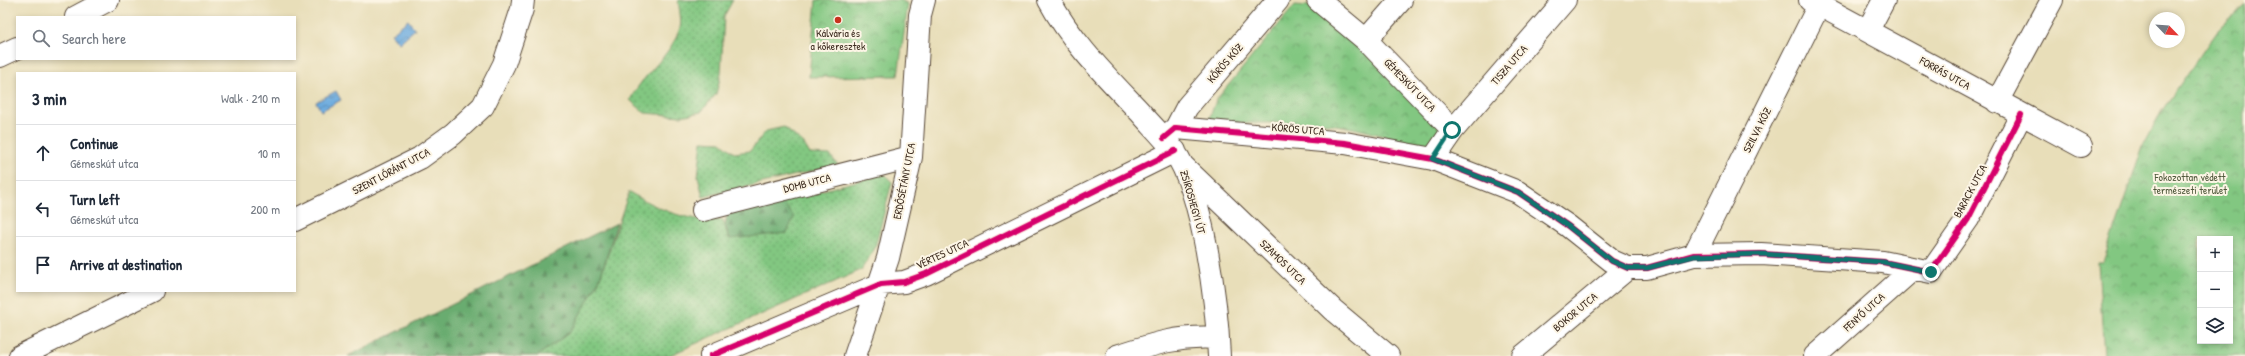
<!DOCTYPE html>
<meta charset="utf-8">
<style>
:root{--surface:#fff;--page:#f2f2f3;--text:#1f2937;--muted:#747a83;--line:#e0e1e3}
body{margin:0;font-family:"Patrick Hand",sans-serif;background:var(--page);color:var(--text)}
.controls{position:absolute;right:12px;bottom:12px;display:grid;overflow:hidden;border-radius:0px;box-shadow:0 2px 6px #0003}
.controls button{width:36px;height:36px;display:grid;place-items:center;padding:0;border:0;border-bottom:1px solid var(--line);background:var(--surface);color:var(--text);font:20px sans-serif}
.compass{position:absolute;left:2149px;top:12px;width:36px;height:36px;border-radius:50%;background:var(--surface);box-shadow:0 2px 6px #0003;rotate:115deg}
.stop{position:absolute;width:12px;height:12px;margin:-9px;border:3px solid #0f766e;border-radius:50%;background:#fff}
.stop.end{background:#0f766e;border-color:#fff;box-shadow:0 1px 4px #0008}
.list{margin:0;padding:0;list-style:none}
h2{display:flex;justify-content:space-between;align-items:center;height:52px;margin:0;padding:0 16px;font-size:17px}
h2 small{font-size:13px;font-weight:400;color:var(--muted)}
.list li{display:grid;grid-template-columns:26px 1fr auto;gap:12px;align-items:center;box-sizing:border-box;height:56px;padding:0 16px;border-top:1px solid var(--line)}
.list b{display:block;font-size:15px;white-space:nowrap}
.list p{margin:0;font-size:13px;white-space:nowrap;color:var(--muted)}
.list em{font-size:13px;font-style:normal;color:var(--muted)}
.icon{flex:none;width:22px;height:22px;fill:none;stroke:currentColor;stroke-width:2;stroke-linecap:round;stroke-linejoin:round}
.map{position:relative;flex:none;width:2245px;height:356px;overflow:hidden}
.search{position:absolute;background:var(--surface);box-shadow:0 2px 6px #0003;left:16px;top:16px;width:280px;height:44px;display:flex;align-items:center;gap:10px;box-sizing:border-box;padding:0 14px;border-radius:0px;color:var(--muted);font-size:15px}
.panel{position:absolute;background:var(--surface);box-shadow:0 2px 6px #0003;left:16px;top:72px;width:280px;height:220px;border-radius:0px}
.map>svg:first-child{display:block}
.grass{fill:url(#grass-dots);stroke:#5e7850}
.forest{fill:url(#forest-firs);stroke:#526b46}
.park{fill:url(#park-crowns);stroke:#5e7850;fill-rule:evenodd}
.water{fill:url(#water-waves);stroke:#546a7e}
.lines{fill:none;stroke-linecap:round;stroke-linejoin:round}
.minor-casing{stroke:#554535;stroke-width:24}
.minor{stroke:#fff;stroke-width:22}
.cycleway-casing{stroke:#fcf5e5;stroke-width:8}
.cycleway{stroke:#d6006c;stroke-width:6}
.route{stroke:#0f766e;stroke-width:5}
.poi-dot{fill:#c8321e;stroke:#fcf5e5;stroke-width:1.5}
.labels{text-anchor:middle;stroke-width:4;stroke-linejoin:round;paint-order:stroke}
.poi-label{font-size:11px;fill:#3b2a1e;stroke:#fcf5e5}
.street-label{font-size:11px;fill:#3b2a1e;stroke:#fcf5e5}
.park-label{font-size:11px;fill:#50593c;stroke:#fcf5e5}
</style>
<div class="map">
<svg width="2245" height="356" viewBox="0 0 2245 356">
<defs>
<pattern id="grass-dots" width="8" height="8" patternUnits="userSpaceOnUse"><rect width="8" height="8" fill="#82c781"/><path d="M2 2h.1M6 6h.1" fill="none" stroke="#6ca269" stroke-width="1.8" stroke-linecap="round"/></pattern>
<pattern id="forest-firs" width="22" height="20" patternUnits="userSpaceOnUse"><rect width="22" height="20" fill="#69ac6f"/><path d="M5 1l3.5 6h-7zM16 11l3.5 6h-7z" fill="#588c5b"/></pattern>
<pattern id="park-crowns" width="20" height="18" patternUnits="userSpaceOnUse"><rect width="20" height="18" fill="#82c781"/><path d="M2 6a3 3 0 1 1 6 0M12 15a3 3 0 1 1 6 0" fill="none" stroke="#6ca269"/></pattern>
<pattern id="water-waves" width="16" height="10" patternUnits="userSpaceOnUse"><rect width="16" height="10" fill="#6cabdf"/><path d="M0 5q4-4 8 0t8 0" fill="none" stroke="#5a8bb4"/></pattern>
</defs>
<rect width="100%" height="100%" fill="#fcf5e5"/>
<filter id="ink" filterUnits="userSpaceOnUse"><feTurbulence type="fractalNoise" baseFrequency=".025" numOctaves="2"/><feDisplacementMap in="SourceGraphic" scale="8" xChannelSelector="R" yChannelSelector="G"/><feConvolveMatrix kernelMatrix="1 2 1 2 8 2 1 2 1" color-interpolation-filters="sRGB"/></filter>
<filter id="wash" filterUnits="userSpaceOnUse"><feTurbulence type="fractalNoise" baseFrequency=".012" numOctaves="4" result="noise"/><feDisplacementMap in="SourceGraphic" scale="16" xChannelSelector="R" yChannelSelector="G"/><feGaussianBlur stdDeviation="0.9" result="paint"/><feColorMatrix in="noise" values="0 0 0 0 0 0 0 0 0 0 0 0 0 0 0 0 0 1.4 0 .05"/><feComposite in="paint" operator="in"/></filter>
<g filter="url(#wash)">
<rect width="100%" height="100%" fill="#e8deb9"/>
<path class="grass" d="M678 0H733L724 16 721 74 716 94 701 112 681 116 645 113 630 100C642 74 671 57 680 28 682 21 679 8 678 0Z
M784 127 804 144 810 154 830 155 838 165 703 197 698 176 702 141 721 142 734 153 750 151 766 131Z
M884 174 892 182 875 248 861 270 668 356H537L570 332 599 281 629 192C663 211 683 221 723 220L729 239 782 201Z"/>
<path class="forest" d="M782 201 794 217 787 233 730 239 725 225 727 214Z
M617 223 599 281 570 332 537 356H348Z"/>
<path class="park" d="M816 0H901L908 4 898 76 809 77Z
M2245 4V356H2104L2098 262H2103L2144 143 2161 112 2217 31ZM2200 239H2230V341H2200Z
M1295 5 1310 6 1343 30 1440 127 1434 142 1422 147C1390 138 1352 125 1319 123 1282 121 1246 126 1209 120L1216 100Z"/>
<path class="water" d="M408 20 415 29 399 43 391 34Z
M336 91 341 100 321 111 316 102Z"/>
</g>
<g filter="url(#ink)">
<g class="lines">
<g class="minor-casing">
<path id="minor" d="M1049 0C1072 43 1107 77 1140 112 1151 125 1164 137 1174 151 1203 191 1217 305 1219 356
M1318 0 1366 40 1453 130 1433 159
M1810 0 2081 146
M76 17 108 0
M1868 30 1884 0
M1366 40 1401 0
M0 56 17 48
M1997 102 2052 0
M1176 128 1187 107 1278 0
M1453 130 1565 0
M1164 138 1176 128 1345 143 1433 159 1518 192 1568 226 1612 261 1628 268H1647L1694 255 1761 254 1883 262 1931 272 1968 219 2021 115
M1184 167 1333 310 1388 356
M703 210 911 157
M295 220 420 158 453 134 483 106 504 64 522 9 523 0
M1694 255 1819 5
M20 356 152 291
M711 356 881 284 904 282 926 274 1175 151
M855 356 888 258 911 157 920 15 924 0
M1117 356C1153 344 1180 335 1218 338
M1523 356 1628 268
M1815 356 1913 269"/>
</g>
<use href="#minor" class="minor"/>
<g class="cycleway-casing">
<path id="cycleway" d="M1164 138 1176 128 1345 143 1433 159 1518 192 1568 226 1612 261 1628 268H1647L1694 255 1761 254 1883 262 1931 272 1968 219 2021 115
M711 356 881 284 904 282 926 274 1175 151"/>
</g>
<use href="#cycleway" class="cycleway"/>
</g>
</g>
<g class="lines" filter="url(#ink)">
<path class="route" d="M1452 130 1433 159 1518 192 1568 226 1612 261 1628 268H1647L1694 256 1761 254 1883 262 1931 272"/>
</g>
<circle class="poi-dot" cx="838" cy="20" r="4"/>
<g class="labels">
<g class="poi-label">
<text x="838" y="37">Kálvária és<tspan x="838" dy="13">a kőkeresztek</tspan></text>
</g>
<g class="street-label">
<text transform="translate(1225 63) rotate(-49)" y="4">KŐRÖS KÖZ</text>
<text transform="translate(1509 65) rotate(-49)" y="4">TISZA UTCA</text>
<text transform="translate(1945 73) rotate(29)" y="4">FORRÁS UTCA</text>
<text transform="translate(1410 85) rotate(46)" y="4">GÉMESKÚT UTCA</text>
<text transform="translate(1298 129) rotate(5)" y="4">KŐRÖS UTCA</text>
<text transform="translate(1757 130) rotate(-63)" y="4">SZILVA KÖZ</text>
<text transform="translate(391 171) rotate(-28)" y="4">SZENT LÓRÁNT UTCA</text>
<text transform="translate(904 181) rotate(-79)" y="4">ERDŐSÉTÁNY UTCA</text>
<text transform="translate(807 183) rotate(-14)" y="4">DOMB UTCA</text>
<text transform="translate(1970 191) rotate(-62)" y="4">BARACK UTCA</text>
<text transform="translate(1193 202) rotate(74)" y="4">ZSÍROSHEGYI ÚT</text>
<text transform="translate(942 254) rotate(-25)" y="4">VÉRTES UTCA</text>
<text transform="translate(1283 262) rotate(44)" y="4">SZAMOS UTCA</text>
<text transform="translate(1575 312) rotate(-40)" y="4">BOKOR UTCA</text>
<text transform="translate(1864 312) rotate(-42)" y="4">FENYŐ UTCA</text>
</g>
<g class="park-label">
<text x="2190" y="181">Fokozottan védett<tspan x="2190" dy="13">természeti terület</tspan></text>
</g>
</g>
</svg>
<div class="controls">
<button>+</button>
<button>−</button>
<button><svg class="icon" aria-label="layers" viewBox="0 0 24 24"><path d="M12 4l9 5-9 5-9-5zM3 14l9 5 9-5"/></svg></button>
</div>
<svg class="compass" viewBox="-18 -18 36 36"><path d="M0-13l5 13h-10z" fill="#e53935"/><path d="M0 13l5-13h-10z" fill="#747a83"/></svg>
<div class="stop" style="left:1452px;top:130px"></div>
<div class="stop end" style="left:1931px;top:272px"></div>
<div class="search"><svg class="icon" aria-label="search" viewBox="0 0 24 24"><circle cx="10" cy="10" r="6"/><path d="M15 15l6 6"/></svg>Search here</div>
<section class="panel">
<h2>3 min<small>Walk · 210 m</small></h2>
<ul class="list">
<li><svg class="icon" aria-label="ahead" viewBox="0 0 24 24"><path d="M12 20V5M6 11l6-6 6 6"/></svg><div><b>Continue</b><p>Gémeskút utca</p></div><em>10 m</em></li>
<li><svg class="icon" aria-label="left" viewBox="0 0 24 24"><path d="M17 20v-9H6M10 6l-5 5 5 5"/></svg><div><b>Turn left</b><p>Gémeskút utca</p></div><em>200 m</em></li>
<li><svg class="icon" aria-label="arrive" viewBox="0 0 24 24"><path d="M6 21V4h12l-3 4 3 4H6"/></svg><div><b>Arrive at destination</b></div></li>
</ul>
</section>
</div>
